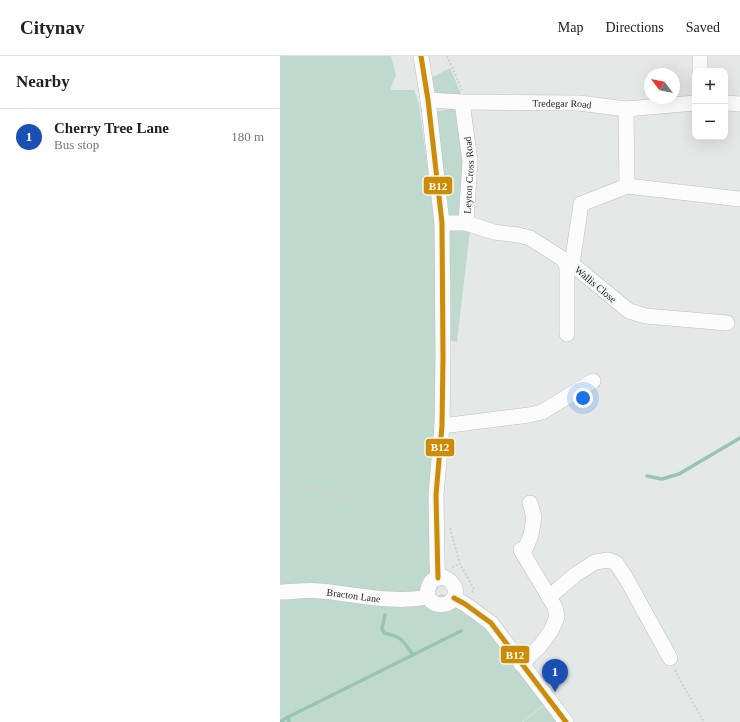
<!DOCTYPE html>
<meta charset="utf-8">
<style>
:root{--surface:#fff;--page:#f2f2f2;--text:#222;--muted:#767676;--line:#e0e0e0;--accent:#db2777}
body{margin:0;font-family:Georgia,serif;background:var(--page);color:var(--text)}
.controls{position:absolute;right:12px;top:12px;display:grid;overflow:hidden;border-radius:8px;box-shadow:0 4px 16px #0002}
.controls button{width:36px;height:36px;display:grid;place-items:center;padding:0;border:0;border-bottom:1px solid var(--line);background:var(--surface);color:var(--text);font:20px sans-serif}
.compass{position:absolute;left:364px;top:12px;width:36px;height:36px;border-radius:50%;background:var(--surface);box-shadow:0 4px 16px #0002;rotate:302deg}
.you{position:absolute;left:303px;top:342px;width:14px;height:14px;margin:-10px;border:3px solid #fff;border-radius:50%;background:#1a73e8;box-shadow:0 0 0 6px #1a73e833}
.badge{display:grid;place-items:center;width:26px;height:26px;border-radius:50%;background:var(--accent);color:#fff;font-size:13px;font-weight:700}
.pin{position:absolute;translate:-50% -33px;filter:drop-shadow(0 1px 2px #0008)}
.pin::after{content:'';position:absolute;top:21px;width:14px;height:12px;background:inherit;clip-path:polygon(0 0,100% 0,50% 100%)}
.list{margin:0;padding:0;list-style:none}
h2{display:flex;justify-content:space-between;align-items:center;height:52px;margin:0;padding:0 16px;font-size:17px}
h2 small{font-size:13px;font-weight:400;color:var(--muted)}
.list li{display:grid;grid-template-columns:26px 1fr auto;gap:12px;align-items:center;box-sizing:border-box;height:56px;padding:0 16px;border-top:1px solid var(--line)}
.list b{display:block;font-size:15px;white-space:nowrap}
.list p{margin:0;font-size:13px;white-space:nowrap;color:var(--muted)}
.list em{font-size:13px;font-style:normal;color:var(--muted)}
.map{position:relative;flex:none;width:460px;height:666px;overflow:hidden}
header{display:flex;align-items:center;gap:24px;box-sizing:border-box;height:56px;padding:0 20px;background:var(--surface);border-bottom:1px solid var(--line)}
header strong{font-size:19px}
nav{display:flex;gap:22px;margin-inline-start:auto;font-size:14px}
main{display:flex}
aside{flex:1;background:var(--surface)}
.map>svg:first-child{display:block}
.green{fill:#c0d9cf}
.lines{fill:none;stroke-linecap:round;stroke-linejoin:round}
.stream{stroke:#98c4b4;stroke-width:3.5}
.minor-casing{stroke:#bcc0be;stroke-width:16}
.path{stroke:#d0d0d0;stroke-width:2;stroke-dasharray:2 2;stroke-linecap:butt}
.minor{stroke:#fbfcfb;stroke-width:15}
.bus-1-casing{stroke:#eff7f4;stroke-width:8}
.bus-1{stroke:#cc8c07;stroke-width:5}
.labels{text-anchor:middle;stroke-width:4;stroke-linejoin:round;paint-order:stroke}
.street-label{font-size:10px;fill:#202322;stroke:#eff7f4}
.line-badge{stroke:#eff7f4;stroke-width:1.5}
.badge-label{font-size:11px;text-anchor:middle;font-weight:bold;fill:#fff}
</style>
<header>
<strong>Citynav</strong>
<nav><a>Map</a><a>Directions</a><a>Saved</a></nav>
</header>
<main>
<aside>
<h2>Nearby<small></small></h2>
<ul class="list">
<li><span class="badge" style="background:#1a4fb4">1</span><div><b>Cherry Tree Lane</b><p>Bus stop</p></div><em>180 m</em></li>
</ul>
</aside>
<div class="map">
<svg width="460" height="666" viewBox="0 0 460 666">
<rect width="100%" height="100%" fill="#e4e8e6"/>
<path class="green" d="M0 0H111L116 19 110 34H134L139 48 154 162 159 300V522L158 533 155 534V537L156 540H159L161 538 185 548 202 561 268 645 242 666H0Z
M170 12 183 42C173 41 155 43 153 30 152 27 152 25 153 21Z
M175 52 177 53 186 118 182 160 167 159 156 56 158 55Z
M173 172 190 174 177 286 171 285V231L168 177Z
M269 645 285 666H243Z"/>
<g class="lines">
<path class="stream" d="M367 420 382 423 399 418 460 382
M105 559 102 572 104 577C123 581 123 585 133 599
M0 666 8 661
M9 666 8 661 181 575"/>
<g class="minor-casing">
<g id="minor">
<path d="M141 0 148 44 162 167 163 301 162 370 156 439 157 506 158 522"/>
<path d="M420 15V0"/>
<path id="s1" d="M148 44 182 46 299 47 346 53 415 47"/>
<path d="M445 47 460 48"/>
<path d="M346 53 347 130"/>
<path id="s2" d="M162 167H186L190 105 182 46"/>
<path d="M186 167 214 176 238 179 250 182 283 203 287 211V278"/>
<path d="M447 267 366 260 349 255 292 208 301 148 347 130 460 143"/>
<path d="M162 370 249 359 262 356 313 325"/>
<path d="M241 494 275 551 277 561 271 575 259 591 241 608"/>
<path d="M243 498 251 479 254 461 250 447"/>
<path d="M163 521C171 524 180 533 173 543 168 550 155 551 149 543 145 537 149 525 156 522 158 522 161 522 163 521Z"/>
<path id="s3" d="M0 536C13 536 27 533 40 535 76 538 112 548 148 541"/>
<path d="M269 541 295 519 315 506 328 504 336 507 346 522 390 602"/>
<path d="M174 542 185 548 211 567 286 666"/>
</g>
</g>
<path class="path" d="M167 0 182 34
M0 426 53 437 88 454 117 476 145 494
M170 472 176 494 180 508 194 533 191 538
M172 511 180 508
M179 559 175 565 182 568 200 578 201 576
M395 614 401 626 424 666"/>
<use href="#minor" class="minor"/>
<g class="bus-1-casing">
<path id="bus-1" d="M141 0 148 44 162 167 163 301 162 370 156 439 158 522
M174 542 185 548 211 567 286 666"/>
</g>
<use href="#bus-1" class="bus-1"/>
</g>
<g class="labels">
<g class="street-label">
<text dy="4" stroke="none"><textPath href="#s1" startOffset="134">Tredegar Road</textPath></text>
<text dy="4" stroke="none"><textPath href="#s2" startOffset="72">Leyton Cross Road</textPath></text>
<text transform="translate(316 228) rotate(40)" y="4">Wallis Close</text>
<text dy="4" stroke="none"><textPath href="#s3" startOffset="74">Bracton Lane</textPath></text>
</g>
</g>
<g class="line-badge">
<rect x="143" y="120" width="30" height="19" rx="4" fill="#cc8c07"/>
<rect x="145" y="382" width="30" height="19" rx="4" fill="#cc8c07"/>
<rect x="220" y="589" width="30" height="19" rx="4" fill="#cc8c07"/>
</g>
<g class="badge-label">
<text x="158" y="134">B12</text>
<text x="160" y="395">B12</text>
<text x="235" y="603">B12</text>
</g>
</svg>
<div class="controls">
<button>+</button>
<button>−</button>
</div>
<svg class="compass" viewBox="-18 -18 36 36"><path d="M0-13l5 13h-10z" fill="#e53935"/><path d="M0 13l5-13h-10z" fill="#767676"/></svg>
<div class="you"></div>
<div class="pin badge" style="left:275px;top:636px;background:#1a4fb4">1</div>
</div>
</main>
